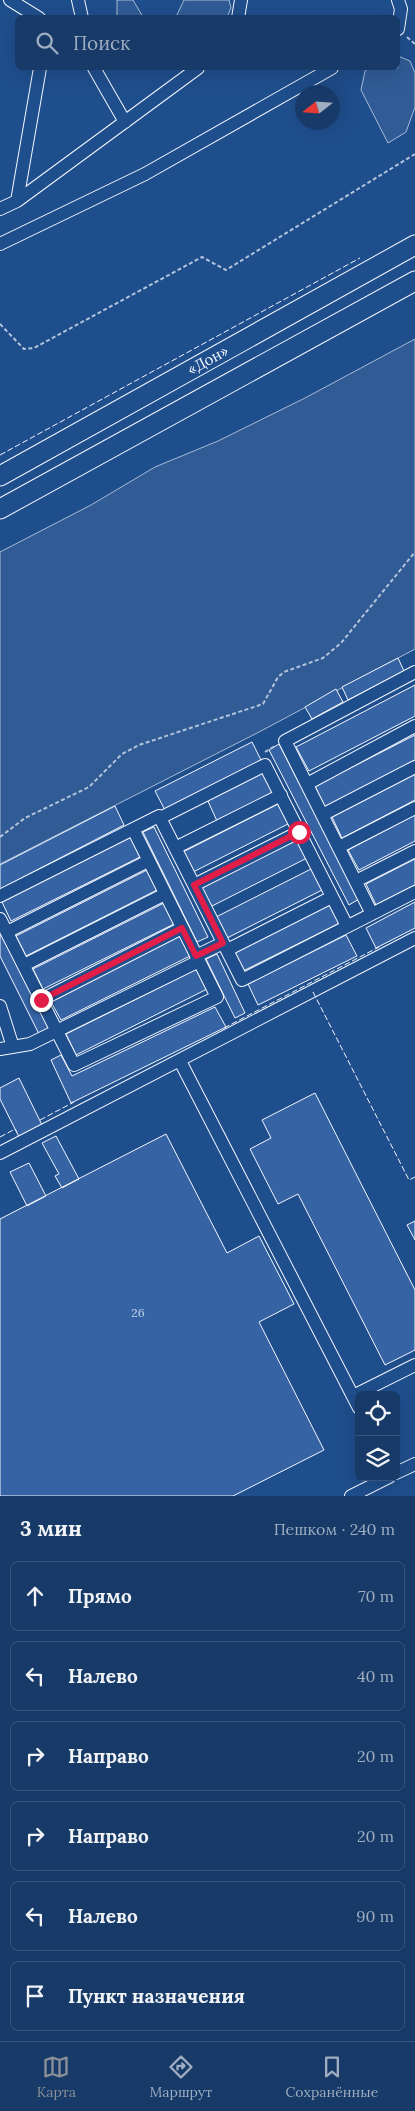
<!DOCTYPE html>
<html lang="ru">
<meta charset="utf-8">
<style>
:root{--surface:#173a69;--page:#20416f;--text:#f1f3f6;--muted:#9eadc0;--line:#36547d;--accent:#8c9099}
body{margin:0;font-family:Lora,serif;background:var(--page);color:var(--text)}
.controls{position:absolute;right:15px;bottom:15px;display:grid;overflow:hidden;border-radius:8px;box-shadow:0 5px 20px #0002}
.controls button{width:45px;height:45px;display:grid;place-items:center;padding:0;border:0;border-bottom:1px solid var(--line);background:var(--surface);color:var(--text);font:25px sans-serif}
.compass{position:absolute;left:295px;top:85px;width:45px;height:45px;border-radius:50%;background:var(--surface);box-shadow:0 5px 20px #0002;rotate:253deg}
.stop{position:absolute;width:15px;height:15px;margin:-11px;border:4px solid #e11d48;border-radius:50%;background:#fff}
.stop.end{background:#e11d48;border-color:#fff;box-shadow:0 1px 5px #0008}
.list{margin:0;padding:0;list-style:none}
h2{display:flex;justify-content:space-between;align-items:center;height:65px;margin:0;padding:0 20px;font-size:21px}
h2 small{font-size:16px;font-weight:400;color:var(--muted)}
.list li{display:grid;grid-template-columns:32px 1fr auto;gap:15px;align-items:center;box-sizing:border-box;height:70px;margin:0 10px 10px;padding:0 10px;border:1px solid var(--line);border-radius:8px}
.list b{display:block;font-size:19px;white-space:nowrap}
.list em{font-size:16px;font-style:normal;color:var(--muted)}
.icon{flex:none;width:28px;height:28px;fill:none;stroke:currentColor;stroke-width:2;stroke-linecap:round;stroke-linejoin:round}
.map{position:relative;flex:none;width:415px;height:1496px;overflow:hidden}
.search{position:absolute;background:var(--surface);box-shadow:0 5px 20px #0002;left:15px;right:15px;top:15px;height:55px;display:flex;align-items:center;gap:12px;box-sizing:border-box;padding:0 18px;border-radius:8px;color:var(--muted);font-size:19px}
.sheet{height:545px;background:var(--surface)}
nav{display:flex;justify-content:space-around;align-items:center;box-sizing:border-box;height:70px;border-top:1px solid var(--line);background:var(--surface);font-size:14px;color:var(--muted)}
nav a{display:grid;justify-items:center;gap:2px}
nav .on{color:var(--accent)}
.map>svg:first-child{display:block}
.built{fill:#305b95;stroke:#a8bbd7}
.building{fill:#3563a3;stroke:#f2f6ff}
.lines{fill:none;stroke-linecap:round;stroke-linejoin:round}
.minor-casing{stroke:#f2f6ff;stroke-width:14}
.highway-casing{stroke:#f2f6ff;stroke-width:21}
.path{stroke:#b3c4dc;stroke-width:2;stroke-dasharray:4 2.5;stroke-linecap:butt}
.minor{stroke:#1f4e8c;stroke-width:12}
.highway{stroke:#1f4e8c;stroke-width:19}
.fence{stroke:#f2f6ff;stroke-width:1;stroke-dasharray:6 2.5;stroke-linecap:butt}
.route{stroke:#e11d48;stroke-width:6}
.labels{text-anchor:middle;stroke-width:4;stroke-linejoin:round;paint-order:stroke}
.number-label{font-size:12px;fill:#c3d1e8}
.street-label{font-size:15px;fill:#f2f6ff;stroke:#1f4e8c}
</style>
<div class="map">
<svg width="415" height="1496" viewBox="0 0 415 1496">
<rect width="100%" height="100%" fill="#1f4e8c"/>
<path class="built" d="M117 0H133L143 17H117Z
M184 0H229L231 8 227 17H176Z
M398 56 410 61 415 73V107L406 132 388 143 361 90 365 71 369 68H398Z
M415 339V649L259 732 0 864V552L91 505 155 467 218 441 305 398Z"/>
<path class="building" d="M398 658 404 671 348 700 342 687Z
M415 685V716L309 771 296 747Z
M336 689 343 702 312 719 305 707Z
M415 735V760L325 807 315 786Z
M252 742 262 762 166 812 155 791Z
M279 744 359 899 349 905 269 750Z
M264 771 274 792 217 821 207 799Z
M415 774V800L342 838 332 817Z
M280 803 290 823 193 872 183 852Z
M115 806 124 825 0 889V865Z
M415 815V841L359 870 348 850Z
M154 827 208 937 197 942 143 832Z
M131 837 140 857 11 921 2 902Z
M297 837 307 858 210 907 200 886Z
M415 859V885L376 905 366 884Z
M313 868 324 889 227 938 216 917Z
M147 870 157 890 26 956 16 936Z
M329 902 340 923 243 971 232 951Z
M415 902V928L376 948 366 928Z
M164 903 174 924 43 989 33 969Z
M0 929 50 1028 39 1034 0 956Z
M181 934 192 955 61 1020 50 1000Z
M346 935 357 956 258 1005 248 984Z
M217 954 245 1013 235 1018 206 959Z
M197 969 207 989 76 1055 66 1034Z
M215 1007 226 1027 71 1103 51 1060 61 1055 72 1076Z
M19 1078 43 1127 20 1139 0 1099V1088Z
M315 1093 415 1290V1350L385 1365 298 1194 278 1204 250 1149 271 1138 262 1120Z
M166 1134 227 1253 259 1236 294 1304 259 1322 324 1450 233 1496H0V1219Z
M56 1136 79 1179 62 1188 55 1176 59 1174 42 1143Z
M29 1163 46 1196 27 1206 10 1172Z
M415 1221V1240L407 1225Z"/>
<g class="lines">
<g class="minor-casing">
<path id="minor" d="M10 0 39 18
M78 0 82 18
M238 18 241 0
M398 29 401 9 398 0
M94 68 125 122
M17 201 40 68
M0 209 17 201 198 68
M0 244 145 174 332 68
M307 784 415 726
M322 815 415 767
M160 818 265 765 347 926
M339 847 415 808
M175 848 281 795
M356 881 415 851
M194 885 299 832
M0 896 159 816 242 980 415 892
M372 914 285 741 415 672
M0 919 74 1065 217 997 133 829
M7 932 148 861
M227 950 332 897
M196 956 223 943
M24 965 165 894
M41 1000 182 928
M0 1006 13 1047
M0 1049 30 1044 199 961
M180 1061 359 1408
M0 1153 415 938
M353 1396 415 1365
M396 1473 415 1464
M351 1496 389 1477"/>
</g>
<g class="highway-casing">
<g id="highway">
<path id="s1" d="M0 476 415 245"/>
<path d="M0 509 415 281"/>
</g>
</g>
<path class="path" d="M407 37 415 44
M0 324 24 349 34 348 202 257 226 270 415 154
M265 752 275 746
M0 837 25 818 89 787 122 754 139 745 263 704 278 677 284 672 323 658 341 643 415 552"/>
<use href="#minor" class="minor"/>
<use href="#highway" class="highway"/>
<path class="fence" d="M0 455 360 258
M313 992 409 1180 415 1177
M224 1028 379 947
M40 1120 74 1102
M0 1137 15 1129 17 1132"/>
</g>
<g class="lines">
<path class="route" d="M41 1000 182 928 196 956 223 943 194 885 299 832"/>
</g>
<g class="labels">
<g class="number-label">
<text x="138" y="1317">26</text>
</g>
<g class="street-label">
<text dy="5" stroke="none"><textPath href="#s1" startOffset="238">«Дон»</textPath></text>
</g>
</g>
</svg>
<div class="controls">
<button><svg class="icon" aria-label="locate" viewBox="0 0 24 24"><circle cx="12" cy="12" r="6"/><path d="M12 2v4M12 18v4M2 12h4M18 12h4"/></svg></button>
<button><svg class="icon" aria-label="layers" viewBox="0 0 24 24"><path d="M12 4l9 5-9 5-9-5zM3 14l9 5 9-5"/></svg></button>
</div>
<svg class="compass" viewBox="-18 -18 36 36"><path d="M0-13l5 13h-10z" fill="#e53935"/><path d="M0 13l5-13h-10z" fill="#9eadc0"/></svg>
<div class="stop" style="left:299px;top:832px"></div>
<div class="stop end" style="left:41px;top:1000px"></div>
<div class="search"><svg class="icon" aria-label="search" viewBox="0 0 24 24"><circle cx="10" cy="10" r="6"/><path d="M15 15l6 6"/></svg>Поиск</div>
</div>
<section class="sheet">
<h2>3 мин<small>Пешком · 240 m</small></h2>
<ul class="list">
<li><svg class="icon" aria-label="ahead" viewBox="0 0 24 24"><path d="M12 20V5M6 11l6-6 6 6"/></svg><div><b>Прямо</b></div><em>70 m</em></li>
<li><svg class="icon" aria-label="left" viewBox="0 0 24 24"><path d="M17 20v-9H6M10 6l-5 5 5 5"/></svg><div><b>Налево</b></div><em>40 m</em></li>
<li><svg class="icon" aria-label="right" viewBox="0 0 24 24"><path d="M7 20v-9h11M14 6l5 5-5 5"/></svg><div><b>Направо</b></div><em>20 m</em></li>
<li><svg class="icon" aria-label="right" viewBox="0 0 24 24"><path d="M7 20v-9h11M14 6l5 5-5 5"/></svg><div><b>Направо</b></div><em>20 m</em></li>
<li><svg class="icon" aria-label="left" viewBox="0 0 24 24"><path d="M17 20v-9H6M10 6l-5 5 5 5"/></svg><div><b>Налево</b></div><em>90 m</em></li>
<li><svg class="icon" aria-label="arrive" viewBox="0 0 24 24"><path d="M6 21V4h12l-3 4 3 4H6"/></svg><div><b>Пункт назначения</b></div></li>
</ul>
</section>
<nav>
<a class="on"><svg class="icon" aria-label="map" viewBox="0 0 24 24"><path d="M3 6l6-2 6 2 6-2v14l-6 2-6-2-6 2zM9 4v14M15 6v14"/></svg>Карта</a>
<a><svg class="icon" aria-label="directions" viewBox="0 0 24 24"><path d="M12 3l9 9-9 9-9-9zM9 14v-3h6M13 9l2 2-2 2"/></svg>Маршрут</a>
<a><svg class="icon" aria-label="saved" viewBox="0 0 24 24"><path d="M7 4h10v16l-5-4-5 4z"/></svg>Сохранённые</a>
</nav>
